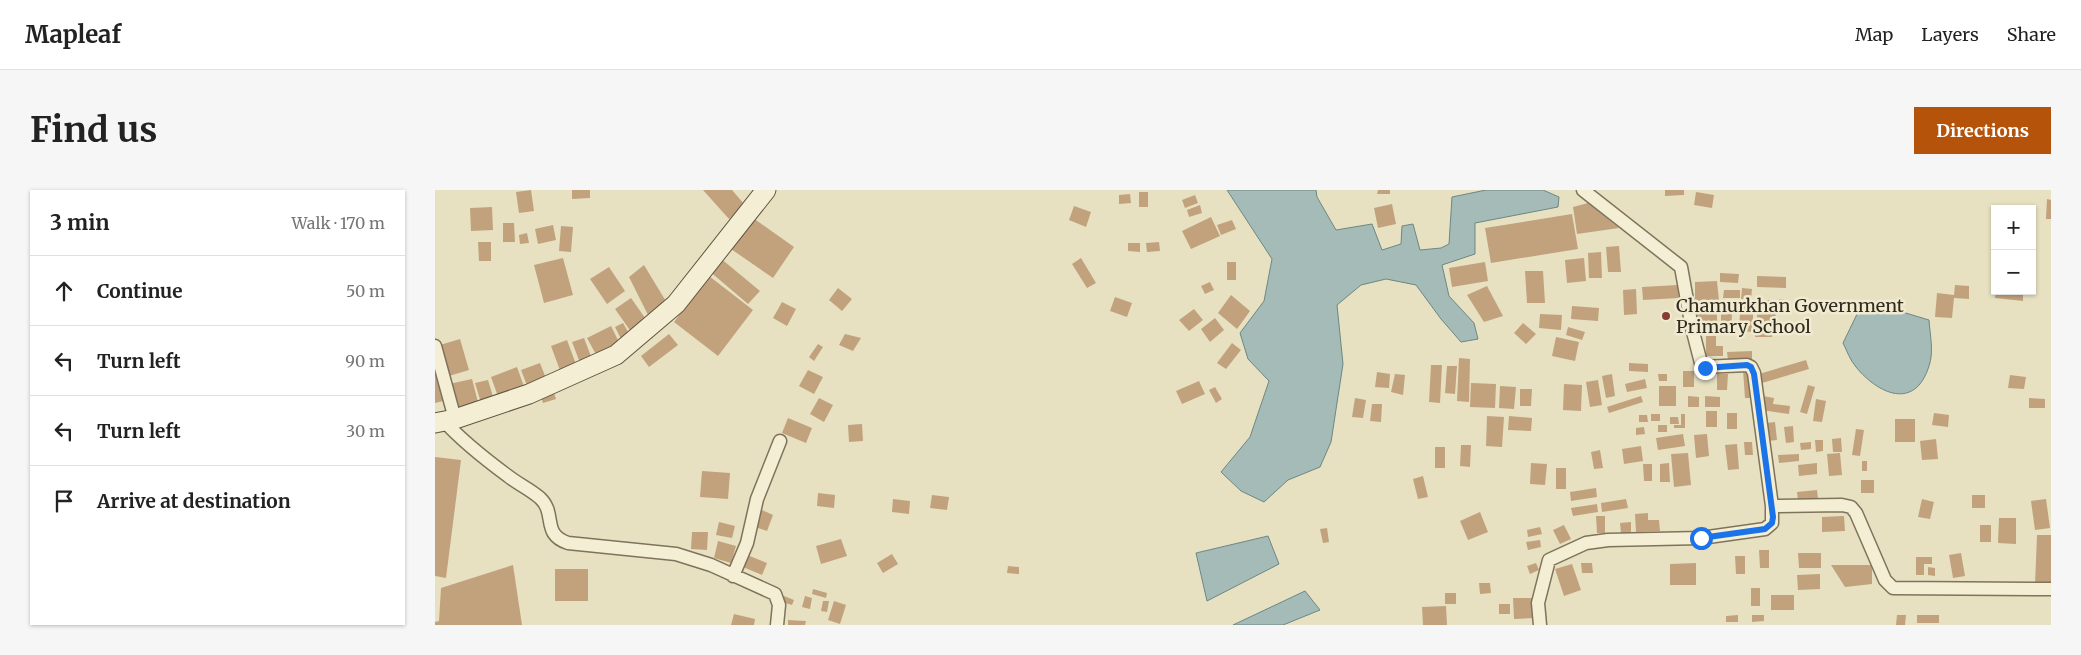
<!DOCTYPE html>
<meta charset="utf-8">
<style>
:root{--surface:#fff;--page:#f6f6f6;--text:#222;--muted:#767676;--line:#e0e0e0;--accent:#b45309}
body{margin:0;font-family:Merriweather,serif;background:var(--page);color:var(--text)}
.controls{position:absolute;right:15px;top:15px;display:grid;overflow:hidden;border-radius:0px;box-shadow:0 1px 4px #0004}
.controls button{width:45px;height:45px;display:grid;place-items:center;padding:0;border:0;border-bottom:1px solid var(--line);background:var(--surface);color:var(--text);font:25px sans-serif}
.stop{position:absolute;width:15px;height:15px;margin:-11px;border:4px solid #1a73e8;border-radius:50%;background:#fff}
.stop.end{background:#1a73e8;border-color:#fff;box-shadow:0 1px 5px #0008}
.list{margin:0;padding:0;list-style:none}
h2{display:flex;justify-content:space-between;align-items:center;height:65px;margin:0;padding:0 20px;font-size:21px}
h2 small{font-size:16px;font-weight:400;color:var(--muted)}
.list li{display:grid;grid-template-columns:32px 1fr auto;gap:15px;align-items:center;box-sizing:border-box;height:70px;padding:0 20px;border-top:1px solid var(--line)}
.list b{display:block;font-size:19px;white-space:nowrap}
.list em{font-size:16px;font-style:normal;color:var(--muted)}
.icon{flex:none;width:28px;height:28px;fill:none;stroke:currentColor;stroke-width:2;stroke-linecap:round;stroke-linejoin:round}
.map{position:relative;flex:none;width:1616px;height:435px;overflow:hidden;border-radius:0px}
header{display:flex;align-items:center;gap:30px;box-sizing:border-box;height:70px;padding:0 25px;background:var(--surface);border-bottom:1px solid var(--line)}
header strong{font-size:24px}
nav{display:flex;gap:28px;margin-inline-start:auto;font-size:18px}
.intro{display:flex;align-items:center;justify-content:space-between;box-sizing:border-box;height:120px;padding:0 30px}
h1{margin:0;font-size:35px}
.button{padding:12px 22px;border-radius:0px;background:var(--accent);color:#fff;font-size:18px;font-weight:700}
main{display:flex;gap:30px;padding:0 30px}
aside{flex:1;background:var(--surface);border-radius:0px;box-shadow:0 1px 4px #0004}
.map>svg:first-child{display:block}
.water{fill:#a4bbb7;stroke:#6c8784}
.building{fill:#c1a27d}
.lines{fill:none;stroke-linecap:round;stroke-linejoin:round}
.street-casing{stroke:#7f735b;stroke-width:15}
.secondary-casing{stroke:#60543f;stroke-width:21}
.street{stroke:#f3eed4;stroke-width:12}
.secondary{stroke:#f3eed4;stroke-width:19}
.route{stroke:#1a73e8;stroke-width:6}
.poi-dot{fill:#863e33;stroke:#f0ebd0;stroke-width:2}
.labels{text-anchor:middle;stroke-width:5;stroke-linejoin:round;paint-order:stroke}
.poi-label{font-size:18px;fill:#30291e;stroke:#f0ebd0;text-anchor:start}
</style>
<header>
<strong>Mapleaf</strong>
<nav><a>Map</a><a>Layers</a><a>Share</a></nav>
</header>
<div class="intro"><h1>Find us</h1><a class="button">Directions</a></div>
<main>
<aside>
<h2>3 min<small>Walk · 170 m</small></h2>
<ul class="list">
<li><svg class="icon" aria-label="ahead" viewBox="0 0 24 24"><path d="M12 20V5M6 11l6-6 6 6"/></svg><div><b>Continue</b></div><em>50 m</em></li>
<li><svg class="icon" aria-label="left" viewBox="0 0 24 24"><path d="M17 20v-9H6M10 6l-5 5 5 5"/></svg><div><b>Turn left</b></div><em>90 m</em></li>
<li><svg class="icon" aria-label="left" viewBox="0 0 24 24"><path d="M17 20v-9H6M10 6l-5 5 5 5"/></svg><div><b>Turn left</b></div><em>30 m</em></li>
<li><svg class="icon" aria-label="arrive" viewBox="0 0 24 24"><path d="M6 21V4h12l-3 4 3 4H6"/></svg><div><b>Arrive at destination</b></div></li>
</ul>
</aside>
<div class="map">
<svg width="1616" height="435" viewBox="0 0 1616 435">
<rect width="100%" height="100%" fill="#e7e1c2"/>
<path class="water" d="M792 0H881L882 7 901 40 937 34 947 60 966 54 967 36 978 34 985 60 1006 58 1014 54 1017 7 1051 0H1108L1124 7 1123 17 1040 33V64L1007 75 1014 106 1039 133 1043 149 1026 152 1006 129 981 95 951 89 926 95 902 115 908 174 896 252 885 277 853 290 829 312 806 301 786 282 815 247 834 191 813 169 805 143 829 111 837 69Z
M1444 115 1494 130C1495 145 1499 162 1494 176 1480 221 1443 204 1421 177 1415 170 1412 161 1408 153L1426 116Z
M833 346 844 374 772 411 761 363Z
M870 401 885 420 848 435H798Z"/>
<path class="building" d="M96 0 99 21 84 23 81 2Z
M137 0H155V8L137 9Z
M268 0H297L310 15 294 29Z
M943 0H955V4H942Z
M1230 0H1249V5L1230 6Z
M704 2H713V17H704Z
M1261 2 1279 5 1277 18 1259 15Z
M695 4 696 13 684 14V5Z
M760 5 763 13 750 18 747 10Z
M1612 9 1616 10V29H1611Z
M1153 13 1184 38 1142 44 1138 17Z
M957 14 961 34 943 38 939 18Z
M765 15 767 23 754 27 752 20Z
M639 16 656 22 651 37 634 30Z
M57 17 58 40 36 41 35 18Z
M1137 24 1143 59 1056 73 1050 38Z
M776 27 785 46 756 59 747 41Z
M318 28 359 57 338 88 296 59Z
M797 30 801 39 786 45 782 35Z
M68 33H79L80 52H68Z
M118 35 121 50 103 54 100 39Z
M126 36 138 37 136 62 124 61Z
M92 43 94 53 85 54 84 45Z
M43 52H56V71H44Z
M724 52 725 61 712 62 711 53Z
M693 53H705V62L693 61Z
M1184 56 1186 82H1173L1171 57Z
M1166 62 1167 88H1154L1153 63Z
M284 67 325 101 313 114 273 80Z
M128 68 138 105 109 113 99 75Z
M646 68 661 93 652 98 637 74Z
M1149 68 1151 91 1132 93 1130 70Z
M792 72H801V90H792Z
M1050 72 1053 91 1017 97 1014 78Z
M209 75 232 113 214 127 194 87Z
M174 77 190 101 172 114 155 89Z
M1090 81H1108L1110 113H1092Z
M1285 83 1304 84 1303 93 1285 92Z
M274 86 318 120 283 166 239 132Z
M1322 86 1351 87V98L1322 97Z
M1282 91 1284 111 1260 112V92Z
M775 92 779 100 770 104 766 96Z
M1243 95 1244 108 1208 110 1207 97Z
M1520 95 1534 96V109L1519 108 1517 128 1500 127 1502 103 1519 105Z
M1052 96 1068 126 1049 132 1032 105Z
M403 98 417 109 407 121 394 110Z
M1307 98 1317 99 1316 109H1306Z
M1201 99 1202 124 1189 125 1188 100Z
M1289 100H1305V108H1288Z
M1561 101H1588V111L1560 108Z
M796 105 815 121 802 139 783 123Z
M680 107 697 113 692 127 675 121Z
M196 108 215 135 199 146 180 119Z
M1344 109 1351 110 1350 118 1343 117Z
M1322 110H1339V118H1322Z
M1286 111H1316V119H1285Z
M347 112 361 119 352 136 338 128Z
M1137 116 1164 118 1163 131 1136 129Z
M759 119 768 130 754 141 744 130Z
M1322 120 1341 121 1340 137H1322Z
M1261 121 1282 122V142L1261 141Z
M1305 122H1318V142L1304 141Z
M1105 124 1127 125 1126 140 1104 138Z
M1286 124H1297L1296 143H1286Z
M780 128 789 140 775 152 766 139Z
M188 133 197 149 188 153 180 137Z
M1088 133 1101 144 1091 154 1079 143Z
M176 136 187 158 164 170 152 148Z
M1133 137 1150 142 1147 150 1131 145Z
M1320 139H1337V147H1320Z
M234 144 243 155 214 177 206 166Z
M410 144 426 148 418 161 404 155Z
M1271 146H1281V156H1288V166H1271Z
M1121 147 1144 152 1140 171 1117 166Z
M149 148 159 174 147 178 137 152Z
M25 149 34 180 14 186 5 155Z
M132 150 142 177 126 183 116 156Z
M797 153 806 160 791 179 782 173Z
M383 154 388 157 379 171 374 167Z
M1317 161V170H1293L1292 162Z
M1024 168 1035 169 1034 212 1022 211Z
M1371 170 1374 179 1327 193 1324 184Z
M105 173 112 191 93 198 86 180Z
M1194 173 1213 174V182L1194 181Z
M996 175H1007L1005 213 994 212Z
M1012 176H1022L1020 204 1010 203Z
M82 177 91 202 65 212 56 187Z
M0 179H2L8 211 0 213Z
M1316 179 1321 208H1310L1308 180Z
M373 180 388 187 379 204 364 196Z
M1248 181H1259V197H1248Z
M942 182 955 184 954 198 940 197Z
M960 184 970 185 968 205 956 202Z
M1177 184 1180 206 1171 208 1167 186Z
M1223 184H1232V191H1224Z
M1282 184H1293L1292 200H1282Z
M1575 185 1591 187 1589 199 1573 198Z
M37 189 44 216 21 221 14 194Z
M1210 189 1212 198 1192 202 1190 194Z
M53 190 60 213 47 216 40 193Z
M1163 190 1167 215 1155 217 1151 192Z
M764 191 770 204 747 214 741 201Z
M1036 193 1061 194 1060 218 1035 217Z
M1129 194 1147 195 1146 221 1128 220Z
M1373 195 1380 197 1372 224 1365 222Z
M1065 196 1081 197 1079 219 1064 218Z
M1224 196H1241V216H1224Z
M780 197 787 209 781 213 774 200Z
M1085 199H1097L1096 216H1085Z
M118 200 121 209 108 213 105 204Z
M1206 206 1208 212 1174 223 1172 217Z
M1253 206 1264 207V217H1253Z
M1270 206 1285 207V217H1270Z
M1328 206 1339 208 1338 214 1355 216 1354 224 1326 220Z
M384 208 398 215 389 232 375 224Z
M920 208 931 210 928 228 917 227Z
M1594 208 1610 209V218H1594Z
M1381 209 1391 211 1387 232 1378 231Z
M937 214H947L946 232 935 231Z
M1271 221H1282V237H1271Z
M1292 223H1302V239H1292Z
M1499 223 1514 225 1513 237 1497 235Z
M1216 224H1225V231H1216Z
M1246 224H1250V238H1239V235H1246Z
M1204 225H1212L1213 232H1204Z
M1052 226 1069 227 1067 257 1051 256Z
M1074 226 1097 228 1096 241 1073 240Z
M1235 227H1243L1244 234H1235Z
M353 228 377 238 371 253 347 243Z
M1460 229H1480V252H1460Z
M1340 232 1342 250 1333 251 1332 233Z
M427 234 428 251 414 252 413 235Z
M1223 235H1232V242H1223Z
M1358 236 1359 252 1351 253 1349 237Z
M1209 237 1210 244 1201 245V238Z
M1421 239 1429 240 1425 266 1417 265Z
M1248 244 1250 256 1223 260 1221 248Z
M1272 244 1274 266 1261 268 1259 245Z
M1406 248 1407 262H1398L1397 249Z
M1501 249 1503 269 1487 270 1485 251Z
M1380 250H1388V261L1381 262Z
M1309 252H1317L1318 265H1310Z
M1376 252V259L1366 260 1365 253Z
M1302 254 1304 279 1293 280 1290 255Z
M1026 255H1036L1035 277 1025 276Z
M1206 256 1208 271 1189 274 1187 259Z
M1000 257H1010V278H1000Z
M1165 260 1168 278 1159 279 1156 262Z
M1253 263 1256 295 1239 297 1236 264Z
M1405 263 1407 285 1394 286 1392 264Z
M1364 264V271L1344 273 1343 265Z
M0 267 26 270 11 388 0 386Z
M1427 271H1432V281H1427Z
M1096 273 1112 274 1110 295 1095 294Z
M1234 273 1235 292H1225V274Z
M1382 273V284L1364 286 1363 275Z
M1208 274H1217V291H1209Z
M1121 278H1131V299H1121Z
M267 281 295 283 293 309 265 307Z
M988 286 993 307 983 309 978 289Z
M1426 290H1439V303H1426Z
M1161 298 1162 307 1136 311 1135 302Z
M1382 300 1383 309 1363 311 1362 302Z
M383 303 400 305 399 318 382 316Z
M497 305 514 307 512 320 495 318Z
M1537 305H1550V318H1537Z
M458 309 475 311 474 324 457 322Z
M1191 309 1193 318 1167 322 1166 313Z
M1487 309 1499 312 1495 329 1483 327Z
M1611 309 1615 338 1600 340 1596 311Z
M1162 314 1163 322 1138 326 1136 318Z
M327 320 338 325 332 341 320 337Z
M1045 322 1053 342 1033 350 1025 331Z
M1213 323V330H1224L1225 341 1201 342 1200 324Z
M1161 326H1170V343H1162Z
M1409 326 1410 341 1387 342V327Z
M1564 328H1581V354L1563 353Z
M284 332 300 336 297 348 281 345Z
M1196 332V343H1186L1185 333Z
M1129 335 1136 349 1125 354 1118 340Z
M1545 335H1556V352H1545Z
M1105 337 1107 344 1093 347 1092 340Z
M892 338 894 352 888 353 885 339Z
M257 342H273L272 360 256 359Z
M1602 345H1616V395L1600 394Z
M406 349 412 366 386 374 381 356Z
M1105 350 1106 357 1093 360 1091 352Z
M283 351 301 356 296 373 279 368Z
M1324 360H1334V378H1325Z
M1363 363H1386V378H1364Z
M1526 363 1530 386 1518 388 1514 365Z
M457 364 463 374 448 383 442 373Z
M312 365 332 373 327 385 308 377Z
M1300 366H1310V384H1301Z
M1481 367H1497V374H1489V385H1481Z
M1101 373 1104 380 1095 384 1092 376Z
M1146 373H1157L1158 383H1147Z
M1261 373V395H1235V374Z
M1137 374 1146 400 1129 406 1120 379Z
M78 375 87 435H0V432L4 431 6 398Z
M1396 375H1437V394L1410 397Z
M573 376 584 377V384L572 383Z
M1493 377 1500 378V386L1493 385Z
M120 379H153V411H120Z
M1385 384V399L1363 400 1362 385Z
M1044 393H1055L1056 403 1045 404Z
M1316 398H1325V416H1316Z
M378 399 392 403 391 408 377 404Z
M1010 403H1021V414H1010Z
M1336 405H1359V420H1336Z
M349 406 359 410 357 415 347 412Z
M370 406 377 408 375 419 367 417Z
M1078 408H1098L1099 428 1079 429Z
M388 411H394L392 422 386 421Z
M399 411 411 415 405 434 393 430Z
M1064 414H1075V424H1064Z
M1011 416 1012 435H988L987 417Z
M299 424 320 429 319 435H296Z
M1303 425V432H1291V426Z
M1317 425H1329V431L1317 432Z
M1462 425H1471L1470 435H1461Z
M1482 425H1504V433H1482Z
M353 430 371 431 370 435H353Z"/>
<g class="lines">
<g class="street-casing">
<path id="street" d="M1148 0 1246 77 1257 138 1267 177 1312 175 1316 177 1319 183 1337 316 1407 315 1416 317 1421 323 1450 390 1458 398 1616 399
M0 156 20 229
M9 231C28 252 50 269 73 286 83 294 95 299 105 308 122 324 106 344 133 353L241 364 276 375 340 404 344 415 342 435
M298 386 312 353 322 309 345 251
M1105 435 1103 413 1114 370 1151 353 1173 350 1266 348 1330 339 1337 333V316"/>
</g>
<g class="secondary-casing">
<path id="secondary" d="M0 233 20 229 94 204 181 165 241 114 331 0"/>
</g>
<use href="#street" class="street"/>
<use href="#secondary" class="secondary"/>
</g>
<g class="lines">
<path class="route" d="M1266 348 1330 339 1337 333 1338 327 1319 184 1316 177 1312 175 1270 178"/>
</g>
<circle class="poi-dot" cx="1231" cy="126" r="5"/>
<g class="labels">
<g class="poi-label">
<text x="1241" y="122">Chamurkhan Government<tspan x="1241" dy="21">Primary School</tspan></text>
</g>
</g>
</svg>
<div class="controls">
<button>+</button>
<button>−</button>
</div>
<div class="stop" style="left:1266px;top:348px"></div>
<div class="stop end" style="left:1270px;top:178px"></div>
</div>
</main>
